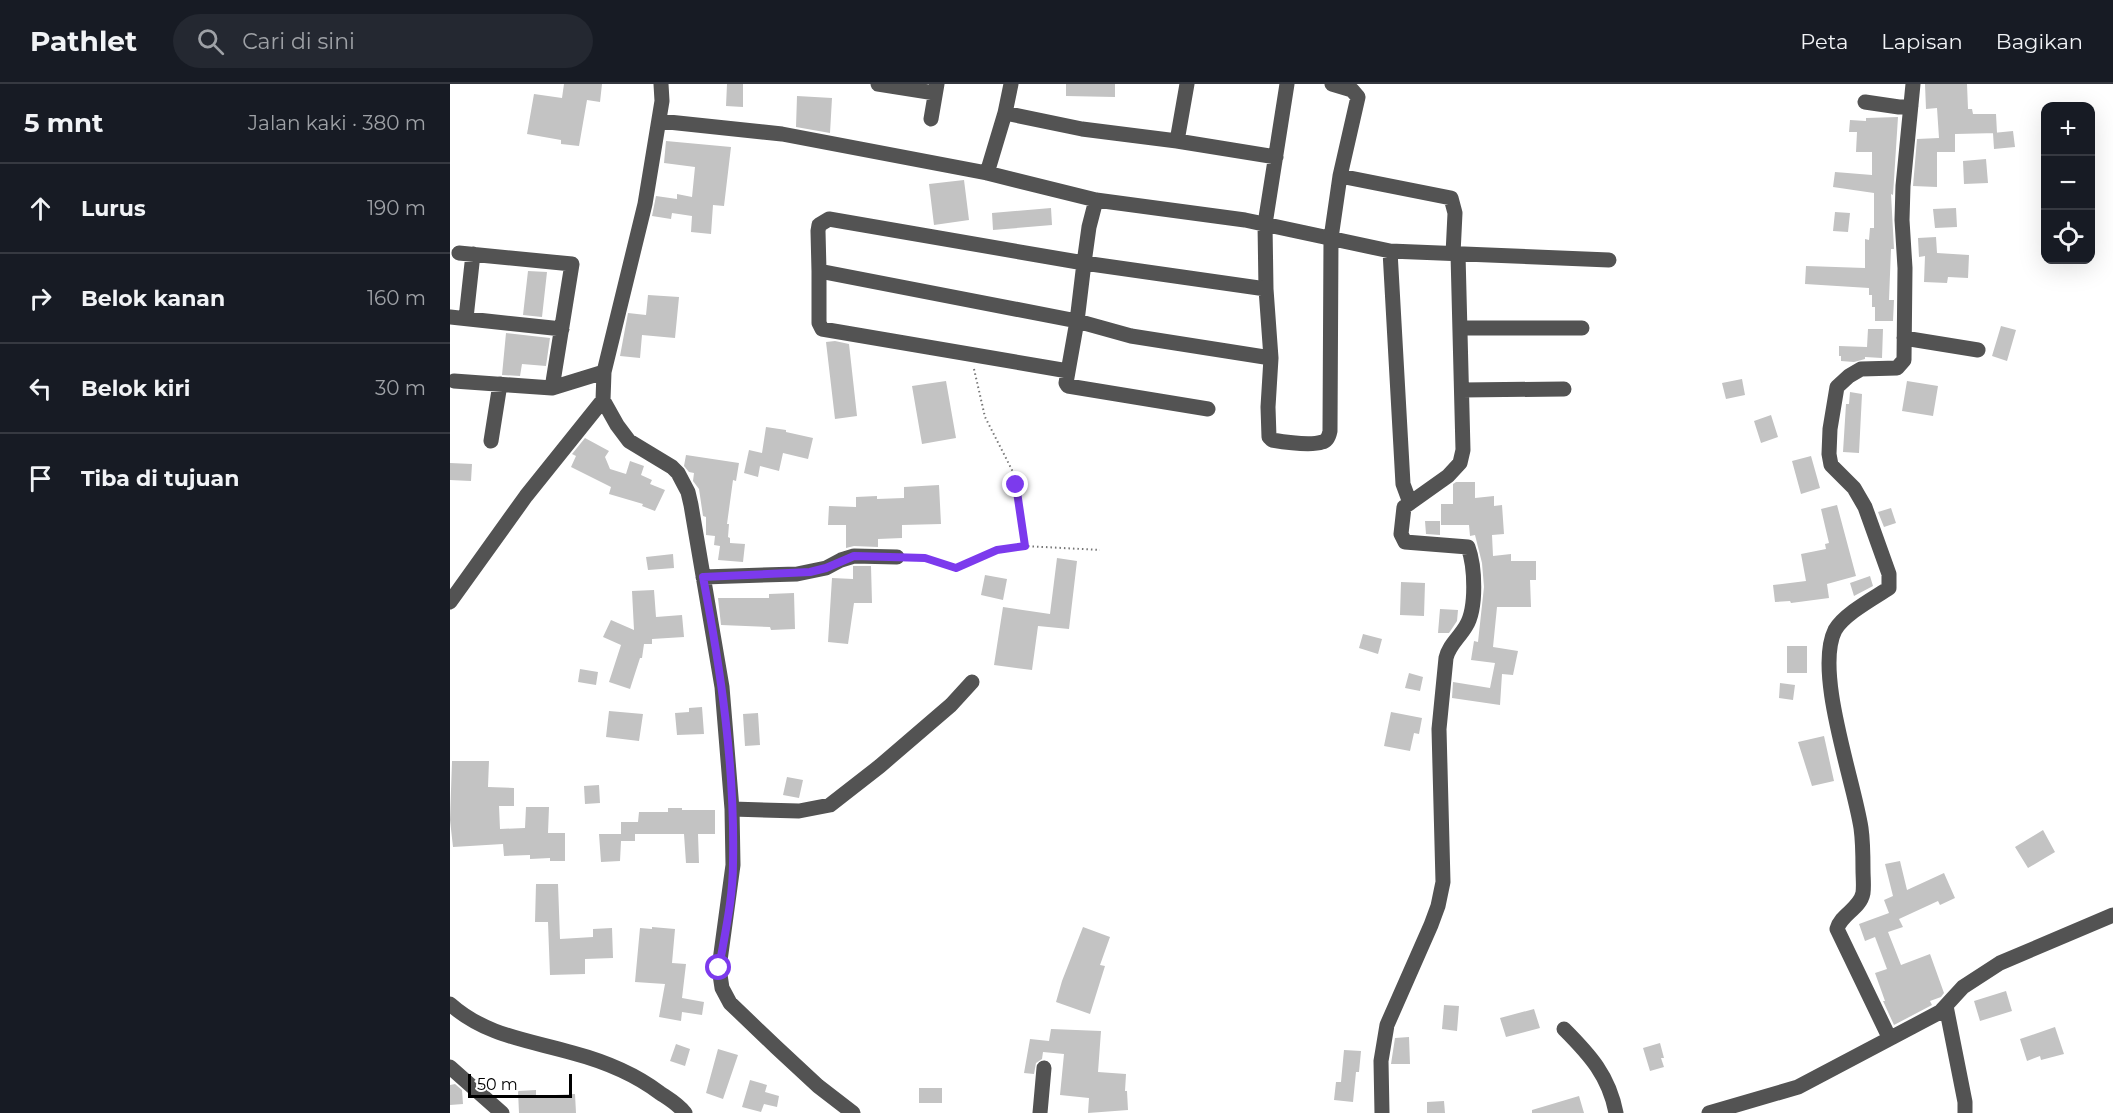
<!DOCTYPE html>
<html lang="id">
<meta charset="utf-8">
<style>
:root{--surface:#171b24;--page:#242831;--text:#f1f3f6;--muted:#9ea1a6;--line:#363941}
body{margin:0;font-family:Montserrat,sans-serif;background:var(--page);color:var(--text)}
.controls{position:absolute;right:18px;top:18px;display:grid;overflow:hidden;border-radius:12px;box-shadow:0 6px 24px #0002}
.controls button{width:54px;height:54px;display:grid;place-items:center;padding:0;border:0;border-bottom:2px solid var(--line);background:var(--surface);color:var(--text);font:30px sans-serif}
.scale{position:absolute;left:18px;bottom:15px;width:104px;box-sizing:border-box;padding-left:6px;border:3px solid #000;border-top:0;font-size:16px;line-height:21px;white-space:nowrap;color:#000;-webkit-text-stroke:4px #fff;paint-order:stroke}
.stop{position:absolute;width:18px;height:18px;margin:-14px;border:4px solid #7c3aed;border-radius:50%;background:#fff}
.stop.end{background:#7c3aed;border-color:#fff;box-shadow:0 2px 6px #0008}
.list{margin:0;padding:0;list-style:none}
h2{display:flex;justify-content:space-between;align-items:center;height:78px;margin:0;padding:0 24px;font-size:26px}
h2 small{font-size:20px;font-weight:400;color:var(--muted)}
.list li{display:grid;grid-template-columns:39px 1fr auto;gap:18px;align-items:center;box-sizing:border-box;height:90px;padding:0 24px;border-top:2px solid var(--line)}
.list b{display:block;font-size:22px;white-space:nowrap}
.list em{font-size:20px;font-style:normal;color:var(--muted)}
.icon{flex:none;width:33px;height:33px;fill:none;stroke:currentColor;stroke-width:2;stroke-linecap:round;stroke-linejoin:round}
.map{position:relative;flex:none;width:1663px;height:1029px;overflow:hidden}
header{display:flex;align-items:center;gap:36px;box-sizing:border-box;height:84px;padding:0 30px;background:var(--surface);border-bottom:2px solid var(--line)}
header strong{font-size:28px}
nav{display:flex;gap:33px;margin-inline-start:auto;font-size:21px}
.search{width:420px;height:54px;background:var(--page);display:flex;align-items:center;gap:15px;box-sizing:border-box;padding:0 21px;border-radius:33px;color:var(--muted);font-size:22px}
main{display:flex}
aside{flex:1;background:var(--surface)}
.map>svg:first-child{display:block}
.building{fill:#c3c3c3}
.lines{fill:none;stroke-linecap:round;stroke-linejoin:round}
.path{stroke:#757575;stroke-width:2;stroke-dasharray:1.5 3;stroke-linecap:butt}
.minor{stroke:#535353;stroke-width:15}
.route{stroke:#7c3aed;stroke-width:8}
</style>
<header>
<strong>Pathlet</strong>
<div class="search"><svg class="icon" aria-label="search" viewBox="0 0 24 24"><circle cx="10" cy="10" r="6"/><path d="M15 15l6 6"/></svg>Cari di sini</div>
<nav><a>Peta</a><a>Lapisan</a><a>Bagikan</a></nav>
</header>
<main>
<aside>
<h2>5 mnt<small>Jalan kaki · 380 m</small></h2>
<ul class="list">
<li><svg class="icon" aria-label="ahead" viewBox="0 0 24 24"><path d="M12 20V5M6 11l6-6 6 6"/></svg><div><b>Lurus</b></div><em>190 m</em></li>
<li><svg class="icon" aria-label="right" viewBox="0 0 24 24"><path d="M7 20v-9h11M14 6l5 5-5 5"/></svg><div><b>Belok kanan</b></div><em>160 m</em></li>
<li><svg class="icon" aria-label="left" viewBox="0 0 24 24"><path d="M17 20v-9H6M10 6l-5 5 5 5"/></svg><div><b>Belok kiri</b></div><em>30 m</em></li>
<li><svg class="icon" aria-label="arrive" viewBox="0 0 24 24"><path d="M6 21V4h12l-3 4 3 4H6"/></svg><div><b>Tiba di tujuan</b></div></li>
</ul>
</aside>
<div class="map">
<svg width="1663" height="1029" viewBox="0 0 1663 1029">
<rect width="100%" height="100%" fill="#fff"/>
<path class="building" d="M114 0H152L150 18 137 16 129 62 111 60V56L77 50 84 10 112 14Z
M277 0H293V23L276 22Z
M616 0H665V13L616 12Z
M1475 0H1517L1518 25H1522L1523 30H1546L1547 49 1505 50V68H1487V103L1463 102 1467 55 1489 54 1487 24 1476 25Z
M347 12 382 14 380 49 346 43Z
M1448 33 1443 111 1441 110 1444 165H1441L1439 216H1444L1443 237H1425V223H1422V211H1419V204L1355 200 1356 182 1415 184V155L1419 156 1420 144H1424V109L1383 103 1385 88 1422 91V68H1406L1407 48H1399L1400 36 1416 37V34Z
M1563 47 1565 63 1544 65 1543 49Z
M216 57 281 63 274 122 263 121 261 150 241 148 242 132 222 129 221 135 202 132 206 112 227 115V110L242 113 245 83 214 79Z
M1536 75 1538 99 1514 100 1513 77Z
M514 96 519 136 484 141 479 100Z
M601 124 602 141 543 146 542 129Z
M1506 124 1507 143 1485 144 1483 125Z
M1385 128 1400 129 1398 148 1383 147Z
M1486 153 1487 169 1519 171 1518 194 1498 193 1497 199 1474 198 1475 172 1469 173 1468 154Z
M78 187 97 188 92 233 73 231Z
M198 211 229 213 225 254 192 251 190 274 170 272 178 229 196 231Z
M1551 242 1566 246 1557 277 1542 272Z
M1418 245H1433L1432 274 1415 273V275L1404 278 1391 277V272H1389V262L1417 263Z
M56 249 100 254 96 282 72 280 70 292 52 291Z
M385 257 399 260 407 332 385 335 376 258Z
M1292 295 1295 311 1276 315 1272 299Z
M496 297 506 354 472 360 462 302Z
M1457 297 1488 302 1483 332 1452 327Z
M1400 308 1412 310 1409 369 1393 368 1396 320H1399Z
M1321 331 1328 353 1311 359 1304 337Z
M316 343 336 346V348L363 354 358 375 333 369 329 387 310 382 308 393 294 389 299 366 312 369Z
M135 354 159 367 155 373 160 385 176 390 180 377 194 382 191 391 202 396 200 400 215 406 205 427 192 422 193 420 159 410 161 403 121 383 126 372 122 370Z
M236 371 289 379 286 397 283 396 277 440H279L278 453 280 454V459L295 460 293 478 268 476 270 462 264 461 265 452 256 451V433L253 432 249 405 243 397 244 389 239 388 234 382Z
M1361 372 1370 404 1351 410 1342 377Z
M0 379 22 380 21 397 0 396Z
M1006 398H1025V414L1044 412V422L1052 421 1054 450 1042 451 1043 472 1061 470V477H1086V496H1080L1081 523H1047L1043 563 1068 567 1063 591 1052 590 1050 621 1002 614 1003 598 1040 604 1045 579 1021 576 1024 557 1028 558 1034 503 1032 479 1025 451 1020 452 1019 441H991V420H1003V400Z
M489 401 491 440 452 441V454L428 455V463L404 462 396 464V441H378L379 422 406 423V413L427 412V415L454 414V403Z
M1387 421 1406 492 1377 500 1379 514 1341 519 1340 517 1325 518 1323 501 1356 497 1351 470 1376 465 1375 460 1379 459 1371 425Z
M1441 424 1446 439 1434 443 1428 428Z
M975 437H990V451L976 450Z
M223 470 224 484 198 486 196 473Z
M607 474 627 477 619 545 588 542 582 586 544 581 553 523 600 530Z
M403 482H421L422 519H404L398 560 378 558 382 494 403 495Z
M535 491 557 495 553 516 531 511Z
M1420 492 1423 502 1404 512 1400 499Z
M951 498 975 499 974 532 950 531Z
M204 506 206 533 232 531 234 553 202 555V560H194L192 574H190L180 605 159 598 171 561 153 553 161 536 184 546 182 507Z
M344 509 345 545 321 546 320 543 271 541 268 514H319V510Z
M990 525 1008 526 1007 537 999 549H988Z
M913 550 932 555 928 570 909 564Z
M1337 562H1357V589H1337Z
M130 585 148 588 146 601 128 598Z
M959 589 973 593 970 607 955 604Z
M1330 599 1345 601 1343 616 1329 614Z
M252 623 254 650 227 651 225 629 239 628V624Z
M159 627 193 630 189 657 156 653Z
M941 628 972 634 969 650 964 649 960 667 934 662Z
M308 629 310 661 295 662 293 630Z
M1374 652 1384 697 1362 702 1348 658Z
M2 677H39L38 703 64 704V722H49L50 745 75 744 76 723H99L98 749H115V777H100V774L80 775V771L54 772 53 760 3 763 0 736Z
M337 693 353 696 349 714 333 711Z
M149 701 150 719 135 720 134 702Z
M218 724H232V726H265V750H248L249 779H236L234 750H185V757H171L170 777 151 778 149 750H171V738H188L189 728H218Z
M1593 746 1605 768 1578 784 1565 763Z
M1450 777 1457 806 1494 789 1505 814 1490 821 1488 817 1449 835 1453 843 1438 848 1451 881 1480 870 1494 909 1491 913 1480 917 1482 921 1444 941 1433 917H1435L1425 889 1437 885 1425 853 1415 857 1409 840 1439 829 1434 816 1443 812 1435 780Z
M86 800H108L110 855 143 853V845L162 844 163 874 135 875V890L100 891 98 838H85Z
M202 843 225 845 222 879 236 880 232 914 254 918 252 931 232 928 231 937 209 933 215 900 185 898 190 844 202 845Z
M633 843 660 853 650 881 655 882 640 930 606 918 612 897Z
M1556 907 1562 927 1530 937 1524 917Z
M994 921 1009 922 1007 947 992 945Z
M1084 925 1090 944 1056 953 1050 934Z
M1605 943 1614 970 1591 976 1590 972 1577 977 1570 955Z
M601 945 651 947 648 988 676 990 675 1007H677L678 1026 638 1029 639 1014 610 1011 614 970 593 968 592 975 586 979 584 990 574 989 580 955 599 957Z
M959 953 960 980H941L945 954Z
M1210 959 1214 974H1211L1214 983 1200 987 1193 964Z
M226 960 240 965 235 982 220 977Z
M268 965 288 971 273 1015 256 1009Z
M894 966 911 967 909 988H906L903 1018 884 1016 886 998H891Z
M300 996 317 1001 315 1008 329 1012 327 1023 314 1020 311 1028 292 1023Z
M5 1000 12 1006 13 1020 0 1021V1001Z
M469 1004H492V1019H469Z
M86 1006V1012L125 1010 126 1029H69L68 1007Z
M1129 1012 1134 1029H1082V1026Z
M994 1017 995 1029H977V1018Z"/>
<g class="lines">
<path class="path" d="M524 285 535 333 562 386 575 462
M462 474 483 476 506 484 547 466 575 462 650 466"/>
<path class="minor" d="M211 0 212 17 195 120 154 288 153 316 167 341 179 357 222 383 228 389 238 408 241 421 272 603 282 725 283 781 269 884 272 904 280 919 326 963 368 1002 403 1029
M428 0 485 9
M837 0 815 140 816 205 821 274 818 323 819 353 822 356C834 358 861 362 872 358 877 357 879 352 880 347L881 154 890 92 908 13 902 6 882 0
M1415 18 1449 23 1461 22
M555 29 632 45 727 57 826 73
M481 35 487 0
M209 37 332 50 537 89 646 116 795 136 940 167 1159 176
M727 57 737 0
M537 89 555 29 561 0
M890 92 1001 114 1005 129 1003 170
M646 116 639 143 634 179 816 205
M379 135 634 179 627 237 369 187 368 147 369 141Z
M9 169 122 180 102 304
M369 187V239L372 245 618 287
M0 233 112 245
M16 234 23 170
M1010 244H1132
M1454 254 1528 266
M4 297 102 304 154 288
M1012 306 1114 305
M758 325 618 302 616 299 627 237 681 252 821 274
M41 357 50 300
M960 419 998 392 1010 379 1013 366 1008 170
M253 493 347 490 376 484 391 476 404 472 447 473
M0 518 76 412 153 316
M282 725 349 727 380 721 430 682 501 621 522 598
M0 920C36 952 78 956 123 969 153 977 185 990 210 1009 219 1015 228 1020 235 1029
M1496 922 1515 1018V1029
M1114 945C1140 971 1159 992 1166 1029
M1439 953 1387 845C1391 830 1410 825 1413 809 1414 802 1413 793 1413 786 1413 772 1413 758 1411 744 1404 697 1364 588 1385 546 1394 530 1424 514 1439 504V490L1415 423 1404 404 1381 381 1379 370 1380 345 1387 303 1399 292 1411 285 1447 284 1454 276 1455 184 1452 136 1453 102 1463 0
M0 983 52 1029
M590 1029 594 984
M932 1029 931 977 937 941 981 841 988 822 993 798 989 645 996 574C999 561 1009 554 1016 542 1027 524 1025 482 1018 463L955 458 951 450 954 423 960 419 953 400 940 167
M1259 1029 1348 1003 1490 928 1513 903 1550 879 1663 831"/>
</g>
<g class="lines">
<path class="route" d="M269 884C275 849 283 814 283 779 285 683 271 587 253 493L360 488 376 484 404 472 475 474 506 484 547 466 575 462 566 401"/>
</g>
</svg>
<div class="controls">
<button>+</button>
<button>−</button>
<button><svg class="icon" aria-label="locate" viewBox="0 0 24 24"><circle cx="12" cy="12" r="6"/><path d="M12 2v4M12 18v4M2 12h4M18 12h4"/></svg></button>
</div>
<div class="scale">50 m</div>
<div class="stop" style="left:269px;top:884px"></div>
<div class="stop end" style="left:566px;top:401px"></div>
</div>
</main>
